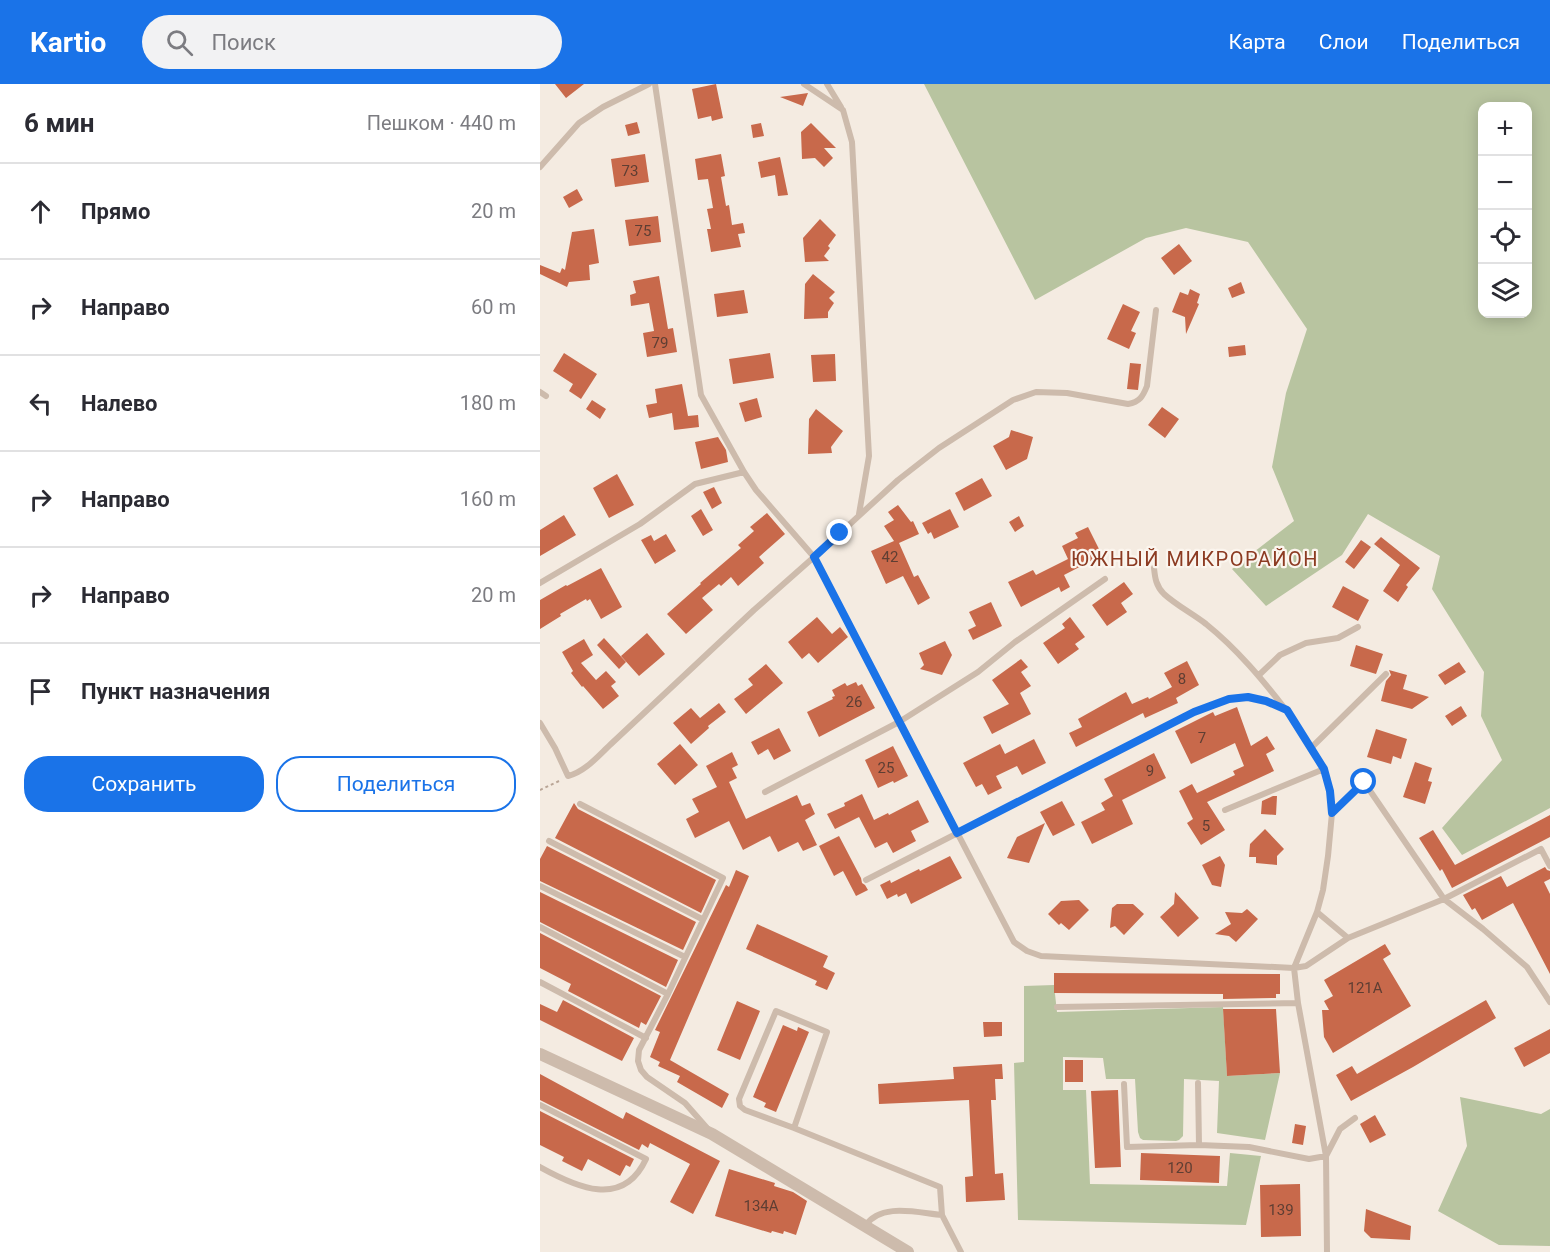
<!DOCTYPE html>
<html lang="ru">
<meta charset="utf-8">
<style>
:root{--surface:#fff;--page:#f2f2f3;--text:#2b2b33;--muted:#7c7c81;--line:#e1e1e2;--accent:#1a73e8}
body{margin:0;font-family:Roboto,sans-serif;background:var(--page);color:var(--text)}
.controls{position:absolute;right:18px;top:18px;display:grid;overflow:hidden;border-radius:12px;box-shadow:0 3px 15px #0003}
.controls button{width:54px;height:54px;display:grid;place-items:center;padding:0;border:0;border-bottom:2px solid var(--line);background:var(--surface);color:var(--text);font:30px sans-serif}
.stop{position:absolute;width:18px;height:18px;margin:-14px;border:4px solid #1a73e8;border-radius:50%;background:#fff}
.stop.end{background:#1a73e8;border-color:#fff;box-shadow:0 2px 6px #0008}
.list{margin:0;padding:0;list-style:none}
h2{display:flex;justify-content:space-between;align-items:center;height:78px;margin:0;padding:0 24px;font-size:26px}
h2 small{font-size:20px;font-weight:400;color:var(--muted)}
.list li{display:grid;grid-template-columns:39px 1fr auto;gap:18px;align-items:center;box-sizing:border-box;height:96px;padding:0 24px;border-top:2px solid var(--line)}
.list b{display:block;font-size:22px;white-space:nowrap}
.list em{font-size:20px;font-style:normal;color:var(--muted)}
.actions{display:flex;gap:12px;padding:18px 24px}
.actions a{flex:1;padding:14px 0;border:2px solid var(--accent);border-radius:24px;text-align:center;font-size:21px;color:var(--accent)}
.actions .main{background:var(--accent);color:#fff}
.icon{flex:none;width:33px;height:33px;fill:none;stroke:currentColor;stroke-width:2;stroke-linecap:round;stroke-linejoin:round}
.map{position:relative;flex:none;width:1010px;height:1168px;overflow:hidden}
header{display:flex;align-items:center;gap:36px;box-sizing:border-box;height:84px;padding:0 30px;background:var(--accent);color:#fff}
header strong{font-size:28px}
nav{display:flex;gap:33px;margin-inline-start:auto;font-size:21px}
.search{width:420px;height:54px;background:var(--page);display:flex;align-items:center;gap:15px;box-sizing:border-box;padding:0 21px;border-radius:33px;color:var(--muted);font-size:22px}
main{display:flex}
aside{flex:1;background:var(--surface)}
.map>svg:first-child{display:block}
.green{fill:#b8c4a0;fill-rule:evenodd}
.building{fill:#c8694b}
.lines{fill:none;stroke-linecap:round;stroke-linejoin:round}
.path{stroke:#b9a596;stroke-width:2;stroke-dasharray:3 3;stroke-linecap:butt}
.service{stroke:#cdbbac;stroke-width:6}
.minor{stroke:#cdbbac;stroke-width:12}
.route{stroke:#1a73e8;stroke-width:8}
.labels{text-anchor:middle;stroke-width:4.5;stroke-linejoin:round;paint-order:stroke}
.number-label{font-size:15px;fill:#5e3e33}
.neighbourhood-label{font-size:20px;letter-spacing:1.5px;fill:#8c3b22;stroke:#fbf5ee}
</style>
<header>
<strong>Kartio</strong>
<div class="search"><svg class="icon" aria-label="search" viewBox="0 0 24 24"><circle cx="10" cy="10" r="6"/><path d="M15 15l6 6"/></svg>Поиск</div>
<nav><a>Карта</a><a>Слои</a><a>Поделиться</a></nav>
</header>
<main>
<aside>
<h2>6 мин<small>Пешком · 440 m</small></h2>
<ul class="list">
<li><svg class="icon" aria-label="ahead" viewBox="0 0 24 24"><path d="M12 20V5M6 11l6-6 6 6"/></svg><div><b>Прямо</b></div><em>20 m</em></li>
<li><svg class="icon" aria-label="right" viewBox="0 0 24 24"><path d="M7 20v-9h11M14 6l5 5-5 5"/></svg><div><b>Направо</b></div><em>60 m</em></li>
<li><svg class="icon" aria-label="left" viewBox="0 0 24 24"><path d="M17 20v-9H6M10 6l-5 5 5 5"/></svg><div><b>Налево</b></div><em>180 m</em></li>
<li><svg class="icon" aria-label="right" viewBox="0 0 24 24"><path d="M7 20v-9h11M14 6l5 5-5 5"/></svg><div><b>Направо</b></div><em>160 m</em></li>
<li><svg class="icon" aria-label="right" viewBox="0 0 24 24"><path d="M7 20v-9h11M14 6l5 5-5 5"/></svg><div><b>Направо</b></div><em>20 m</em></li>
<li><svg class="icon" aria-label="arrive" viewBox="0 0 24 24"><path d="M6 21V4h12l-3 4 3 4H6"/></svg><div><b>Пункт назначения</b></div></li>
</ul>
<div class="actions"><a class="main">Сохранить</a><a>Поделиться</a></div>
</aside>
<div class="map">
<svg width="1010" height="1168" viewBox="0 0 1010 1168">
<rect width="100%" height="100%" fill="#f4ebe1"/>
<path class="green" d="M384 0H1010V724L922 771 902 744 962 676 941 632 944 588 892 505 900 472 828 430 802 471 726 522 692 485 754 437 732 383 746 309 767 245 708 158 646 144 606 154 495 216ZM987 22V230H942V22Z
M514 901 517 928 683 923 687 992 740 989 725 1056 677 1049 679 997 644 995 643 1052 639 1056 636 1057 603 1056 600 1054 598 1048 595 995H566L563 974 523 973V1006H546L550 1100 687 1102 690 1069 721 1072 706 1141 478 1136 474 979 484 978V902Z
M920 1013 1001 1030 1010 1025V1162L959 1161 898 1127 927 1062Z"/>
<path class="building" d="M15 0H44L26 14Z
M176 0 183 34 172 37 171 32 158 35 152 5Z
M268 9 263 22 240 13Z
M97 38 100 49 88 52 85 41Z
M221 39 224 52 213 54 211 41Z
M271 39 296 64H284L293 74 284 83 275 74 262 75 261 48Z
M105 70 109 98 75 103 71 75Z
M181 70 185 92 181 93 186 122 189 121 192 141 203 139 205 149 198 150 201 163 171 168 167 145H171L167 125 173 124 168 95 158 96 155 75Z
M240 73 248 111 238 112 235 91 221 94 218 78Z
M37 105 43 116 29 124 23 113Z
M118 132 121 158 89 162 85 136Z
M280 135 296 151 288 162 290 164 284 172 289 177 265 178 263 154Z
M54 145 59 179 49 181 50 196 29 198 27 203 0 190V181L20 189 22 184 25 186 32 148Z
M639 160 652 177 634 191 621 174Z
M273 190 295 208 289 214 294 219 288 228V234L264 235 265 200Z
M119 192 128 245 133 244 137 268 107 273 103 249 114 247 109 219 91 222 90 211 96 209 93 197Z
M701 198 705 209 692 214 688 204Z
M650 205 660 210 657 219 659 220 646 250 645 233 632 228 640 208 648 211Z
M204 206 208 229 177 233 174 210Z
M583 220 600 228 591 247 596 249 589 265 567 255Z
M705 261 706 271 689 273 688 263Z
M24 269 57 290 41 315 29 307 33 300 13 287Z
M230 269 234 294 193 300 189 275Z
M295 270 296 297 273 298 271 271Z
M590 279 601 280 598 306 587 305Z
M142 300 148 332 158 331 159 343 134 346 132 329 109 334 106 321 117 319 115 305Z
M217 314 222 333 205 338 199 319Z
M52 316 66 325 60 335 46 325Z
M622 323 639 335 625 354 608 341Z
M276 325 303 347 291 363 292 369 268 370 269 335Z
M471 346 493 353 487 375 466 386 453 362 469 353Z
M178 353 186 366 188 378 161 385 155 358Z
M77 390 94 421 69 434 53 404Z
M442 394 452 412 424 427 415 409Z
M174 403 182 419 172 425 163 408Z
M358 421 371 438 373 437 379 450 359 459 374 493 378 491 390 514 378 521 363 492 346 500 331 467 354 457 344 442 354 436 348 428Z
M161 425 173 446 163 452 151 432Z
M410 425 419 443 394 455 391 448 388 450 382 439Z
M227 429 245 450 219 473 224 479 198 502 191 493 181 502 179 500 162 514 173 526 146 550 127 530 161 500 160 499 201 464 198 461 214 447 210 443Z
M24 431 36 451 0 472V446Z
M479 432 484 442 475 448 469 438Z
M548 443 559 465 551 468 555 475 524 491 530 503 521 508 519 503 481 523 468 498 493 486 496 491 528 475 522 462 538 454 535 449Z
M126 450 136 467 115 480 101 456 111 451 114 457Z
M841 453 880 484 866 501 868 503 858 518 843 507 860 481 834 460Z
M821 456 831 463 814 485 805 478Z
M61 484 82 523 61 535 50 515 47 517 46 515 20 530 21 532 0 545V516L26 501 27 502Z
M584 498 593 510 581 519 587 528 567 542 552 521Z
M803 502 829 516 818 537 792 523Z
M451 518 462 542 433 556 428 546 436 542 429 528Z
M277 533 292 550 300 543 308 553 278 579 269 569 262 575 248 558Z
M530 533 545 553 535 560 539 565 518 580 503 559 525 544 522 540Z
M107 549 125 570 99 592 81 572Z
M64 554 86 578 79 585 57 561Z
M44 555 53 571 41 579 56 596 66 587 76 598 71 602 79 612 63 625 43 602 42 603 31 589 33 587 22 568Z
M405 557 412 571 402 591 380 585 384 581 379 569Z
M816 561 843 570 836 590 810 582Z
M481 575 488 583 481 588 491 602 480 609 491 630 452 650 443 633 469 620 452 596Z
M647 577 659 601 636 614 638 619 605 634 603 629 536 663 529 649 542 643 538 635 586 608 592 620 608 613 609 615 632 603 624 589Z
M919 578 926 588 905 601 898 591Z
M226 580 243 599 206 630 194 615 213 601 208 595Z
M849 586 867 591 863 605 889 613 872 625 841 617 846 597 851 591Z
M316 598 318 602 322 600 335 624 279 653 267 628 293 615 292 613 295 612 292 606 305 599 307 602Z
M179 619 186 628 168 642 169 644 151 660 133 639 151 624 160 634Z
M921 622 927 632 912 642 905 632Z
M697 623 711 662 727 652 735 665 726 670 734 687 667 718 685 746 661 761 647 739 653 735 639 707 652 700 657 709 695 691 693 687 704 682 695 659 651 680 635 647 673 628 675 632Z
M239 644 251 667 234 676 228 665 218 671 211 658Z
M836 645 867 655 861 675 853 672 851 680 827 673Z
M494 655 506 679 482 691 477 682 456 692 462 704 448 711 442 700 436 703 423 679 460 660 465 670Z
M140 660 158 681 135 701 117 680Z
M353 662 368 692 354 699 353 697 338 704 325 676Z
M192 668 198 681 192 684 197 694 189 698 206 735 257 711 262 722 270 719 275 730 265 736 277 761 263 767 258 758 238 768 230 752 203 766 189 737 155 754 146 735 159 728 152 715 177 703 166 682Z
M614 669 626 694 582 716 593 740 552 760 541 738 565 726 561 719 573 712 564 695Z
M875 678 892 684 888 697 892 698 885 720 863 713Z
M322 710 334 736 348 729 349 731 378 716 389 738 371 747 376 757 353 769 347 758 335 764 319 733 295 745 287 730 305 722 304 719Z
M733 712H737L736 731 721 730 722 717Z
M522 717 535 741 513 752 500 728Z
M34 719 38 725 176 796 161 829 15 754Z
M1010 731V753L912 804 902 785 900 787 879 754 893 746 915 781Z
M505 739 489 779 467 774 477 753Z
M725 745 744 765 737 772V781L716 779V773H709L710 760Z
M299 752 321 794 322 799 325 801 328 806 316 812 303 787 294 792 279 762Z
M7 762 156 838 143 866 0 797V775Z
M410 772 422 794 371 820 366 809 358 813 357 810 347 815 340 801 350 796 351 799 379 785 380 787Z
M680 772 685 781 681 803 672 801 662 781Z
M1005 783 1007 786 1010 787V795L1004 798 1010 810V890L973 819 942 836 935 824 932 826 923 811 961 792 967 803Z
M196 786 209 792 130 976 189 1010 182 1024 137 998 140 992 118 982 120 978 110 973 120 948 115 946 186 801 189 803Z
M0 808 138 876 126 903 0 838Z
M635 808 659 834 638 853 620 833 634 820Z
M539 816 549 826 529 846 521 839 519 841 508 830 521 817Z
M577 820H593L604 830 584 851 575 842 570 844 572 824Z
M707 825 718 835 696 858 689 852 675 850 691 840 685 828 702 829Z
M217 840 288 872 283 883 295 889 287 906 275 901 277 897 206 865Z
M0 849 121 912 106 941 101 938 99 944 28 907 31 900 0 884Z
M845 860 851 870 843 875 871 922 793 969 784 953 782 926H789L784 917 793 912 784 896Z
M514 889 740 890V910H736V914L683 915V910L514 909Z
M23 916 94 954 82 977 0 936V920L17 928Z
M946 916 956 934 873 983 811 1017 796 991 812 982 817 990Z
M197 917 220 927 200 976 177 966Z
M683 925H736L740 989 687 992Z
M443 938H462V952L444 953Z
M243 941 257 947 258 943 269 948 236 1028 224 1023 226 1019 213 1013Z
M1010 945V969L984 983 974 964Z
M525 976H543V998H525Z
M462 980 463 995H455L456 1016H451L455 1090 463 1089 465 1116 426 1118 425 1093 433 1092 429 1016 339 1020 338 1000 414 995 413 983Z
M0 990 83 1035 86 1028 180 1077 153 1130 130 1118 150 1080 110 1059 108 1064 102 1060 99 1066 0 1016Z
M578 1006 581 1083 555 1084 551 1007Z
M0 1027 94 1075 90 1083 86 1081 80 1092 48 1075 42 1087 22 1077 24 1073 0 1061Z
M835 1031 846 1051 830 1059 820 1040Z
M755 1040 766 1042 763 1061 752 1059Z
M601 1069 680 1072 679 1099 600 1096Z
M189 1085 235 1099 234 1102 253 1108 267 1117 256 1151 244 1147 243 1150 232 1147 231 1149 175 1132Z
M760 1100 761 1152 721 1153 720 1101Z
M826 1125 871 1142 870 1156 831 1154 824 1147Z"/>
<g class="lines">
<path class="path" d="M0 706 19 697"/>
<path class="service" d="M264 0 303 26 312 58 329 372 319 430
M287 0 301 23
M0 83 39 39 63 23 109 0
M616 226 607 302C603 312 600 318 588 320L527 309 496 308 473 316 399 364 358 396 274 473 474 858 487 867 501 872 754 884 758 919 786 1072 787 1168
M0 308 6 312
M614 484C615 494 616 502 624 510 636 521 653 530 666 540 697 565 722 595 746 626
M0 499 100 440 155 400 204 388
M719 591 740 571 766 559 798 554 818 543
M0 639 15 664 28 692C45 688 58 672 71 660L214 526 274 473 216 406 204 388 161 311 115 0
M771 664 846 590
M225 708 359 638 438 588 475 558 565 495
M40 720 183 794 128 910 99 966 98 977 101 986 107 993 145 1019 167 1044
M685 726 784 685
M792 729 824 698 904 815 1001 765 1010 782
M9 757 162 835
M326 796 654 628 689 615 708 613 726 617 747 626 784 685 790 707 792 729 788 772 783 806 777 828 754 884
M0 802 145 873
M777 828 808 854 904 815 943 845 987 883 1010 918
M0 843 128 910
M754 884 766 882 808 854
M0 898 106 954
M517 923 758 919
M658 999 659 1061
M584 1000 587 1063 659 1061 709 1063 769 1075 786 1072 800 1045 815 1034
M0 1021 106 1075C83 1125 36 1103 0 1083
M254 1044 205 1026 200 1022 199 1015 236 927 287 948 254 1044 400 1103 402 1131 421 1168
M325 1142C341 1118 378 1129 402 1131"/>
<path class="minor" d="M0 970 172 1050 368 1168"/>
</g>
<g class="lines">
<path class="route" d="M300 449 274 473 417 749 654 628 689 615 708 613 726 617 747 626 784 685 790 707 792 729 824 698"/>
</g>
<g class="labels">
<g class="number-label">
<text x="90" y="92">73</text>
<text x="103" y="152">75</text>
<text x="120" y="264">79</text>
<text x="350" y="478">42</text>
<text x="642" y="600">8</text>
<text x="314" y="623">26</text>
<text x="662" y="659">7</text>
<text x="346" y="689">25</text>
<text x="610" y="692">9</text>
<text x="666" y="747">5</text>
<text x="825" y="909">121А</text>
<text x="640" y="1089">120</text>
<text x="221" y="1127">134А</text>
<text x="741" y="1131">139</text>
</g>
<g class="neighbourhood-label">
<text x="655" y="482">ЮЖНЫЙ МИКРОРАЙОН</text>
</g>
</g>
</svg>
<div class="controls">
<button>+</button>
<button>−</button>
<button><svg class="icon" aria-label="locate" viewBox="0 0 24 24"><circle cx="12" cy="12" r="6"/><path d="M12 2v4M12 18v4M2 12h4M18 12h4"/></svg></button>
<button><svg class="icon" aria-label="layers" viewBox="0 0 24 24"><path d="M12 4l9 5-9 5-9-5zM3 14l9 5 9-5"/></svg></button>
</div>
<div class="stop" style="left:824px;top:698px"></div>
<div class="stop end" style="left:300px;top:449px"></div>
</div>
</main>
